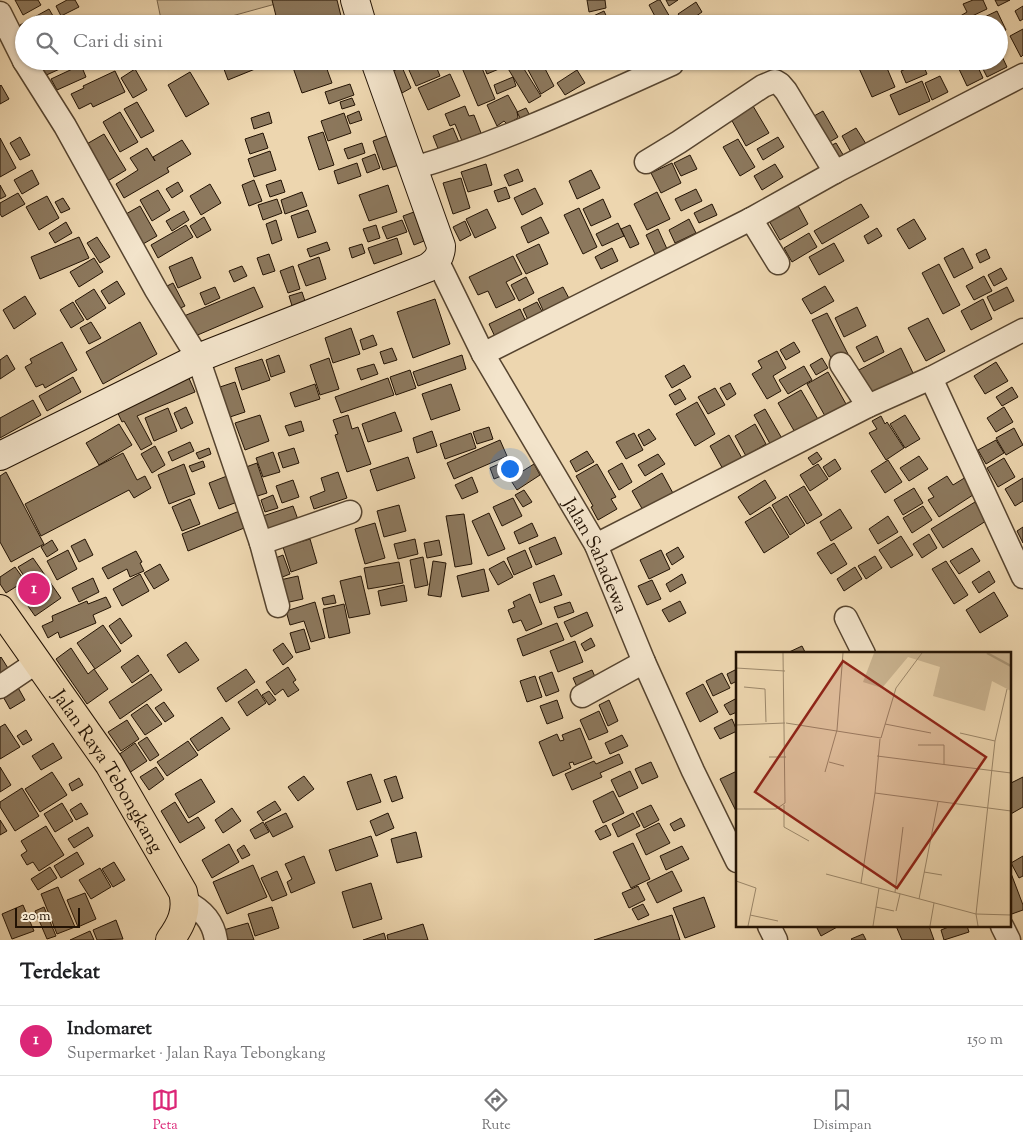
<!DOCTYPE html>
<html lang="id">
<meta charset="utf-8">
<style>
:root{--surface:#fff;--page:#f2f2f2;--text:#202124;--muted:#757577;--line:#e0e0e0;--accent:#db2777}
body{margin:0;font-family:"Sorts Mill Goudy",serif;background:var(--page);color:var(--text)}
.scale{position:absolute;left:15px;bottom:12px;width:65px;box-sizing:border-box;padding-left:5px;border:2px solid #231304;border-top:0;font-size:14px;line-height:18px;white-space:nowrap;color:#231304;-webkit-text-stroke:4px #f3e4cb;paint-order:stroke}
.you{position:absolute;left:509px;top:468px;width:18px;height:18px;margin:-12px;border:4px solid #fff;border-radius:50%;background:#1a73e8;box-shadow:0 0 0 8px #1a73e833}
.badge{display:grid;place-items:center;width:32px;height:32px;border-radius:50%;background:var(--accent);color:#fff;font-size:16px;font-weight:700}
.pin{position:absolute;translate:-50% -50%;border:2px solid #fff;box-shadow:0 1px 5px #0006}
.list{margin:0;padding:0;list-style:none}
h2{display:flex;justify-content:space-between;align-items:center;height:65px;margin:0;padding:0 20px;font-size:21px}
h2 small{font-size:16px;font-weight:400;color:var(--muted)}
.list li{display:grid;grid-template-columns:32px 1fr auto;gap:15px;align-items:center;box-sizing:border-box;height:70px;padding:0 20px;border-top:1px solid var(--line)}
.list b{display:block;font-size:19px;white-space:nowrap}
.list p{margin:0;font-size:16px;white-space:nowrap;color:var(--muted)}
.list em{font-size:16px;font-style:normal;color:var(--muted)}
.icon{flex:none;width:28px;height:28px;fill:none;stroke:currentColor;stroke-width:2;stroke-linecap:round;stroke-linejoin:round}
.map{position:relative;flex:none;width:1023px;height:940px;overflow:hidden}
.search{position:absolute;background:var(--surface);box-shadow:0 1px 4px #0004;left:15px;right:15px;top:15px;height:55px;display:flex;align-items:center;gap:12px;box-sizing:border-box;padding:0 18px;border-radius:28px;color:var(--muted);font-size:19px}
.sheet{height:135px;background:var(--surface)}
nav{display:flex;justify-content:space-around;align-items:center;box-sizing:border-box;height:70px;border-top:1px solid var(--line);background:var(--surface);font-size:14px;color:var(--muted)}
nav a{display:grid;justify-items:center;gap:2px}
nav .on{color:var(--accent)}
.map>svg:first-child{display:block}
.green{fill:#cbb592;stroke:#77644b}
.building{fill:#8c785d;stroke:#231304}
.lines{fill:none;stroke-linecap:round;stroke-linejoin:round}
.street-casing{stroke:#56442f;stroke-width:25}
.secondary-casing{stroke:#231304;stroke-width:30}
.primary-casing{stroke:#231304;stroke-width:30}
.street{stroke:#f3e4cb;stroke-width:22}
.secondary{stroke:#f3e4cb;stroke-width:28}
.primary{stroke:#edd6af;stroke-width:28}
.labels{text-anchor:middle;stroke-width:4;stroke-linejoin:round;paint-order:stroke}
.street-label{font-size:19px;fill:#231304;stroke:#f3e4cb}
.inset-river{fill:none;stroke:#a89475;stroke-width:2.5}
.inset-road{fill:none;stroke:#9c886b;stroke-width:1}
.view{fill:#8f2418;fill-opacity:0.15;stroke:#8f2418;stroke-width:2.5}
.inset-edge{fill:none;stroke:#231304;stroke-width:2.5}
</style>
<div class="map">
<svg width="1023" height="940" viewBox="0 0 1023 940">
<rect width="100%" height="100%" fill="#edd6af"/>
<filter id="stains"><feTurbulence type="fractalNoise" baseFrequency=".004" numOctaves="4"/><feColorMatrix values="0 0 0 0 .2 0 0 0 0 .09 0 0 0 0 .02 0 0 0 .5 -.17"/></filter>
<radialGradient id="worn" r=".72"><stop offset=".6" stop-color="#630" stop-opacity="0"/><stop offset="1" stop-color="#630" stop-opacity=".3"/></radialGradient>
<path class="green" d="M157 0H279V3L203 24H162Z"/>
<path class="building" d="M15 0H38L41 5 23 15Z
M67 0H75L79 7 61 16 56 6Z
M272 0H337L341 16 312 24H278Z
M587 0H605L606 8 589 12Z
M658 0H660L674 24H659L649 5Z
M666 0H678L669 6Z
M973 0H983L987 9 970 17 973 24H947L967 12 963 4Z
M995 0H1010L998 6Z
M696 2 702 12 685 24 678 14Z
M1023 6V19L1020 21 1015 11Z
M49 9 56 21 51 24H24V31L20 25Z
M604 11 610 24H592L589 18Z
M997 11 1006 30 999 33V24H980L978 20Z
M709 16 714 24H697Z
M624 17 629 24H614Z
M431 19 432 24H421Z
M1023 29V55L1021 57 1010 36Z
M999 50 1007 67 987 77 979 61H999Z
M34 61H59L62 68 42 77Z
M73 61H87L76 67Z
M100 61H117L103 68Z
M221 61H258L260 67 228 80Z
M324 61 332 83 302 93 291 62Z
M405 61H434L440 76 416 86Z
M465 61H479L495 99 478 106 460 63Z
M482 61H504L506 66 487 74Z
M516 61H519L541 96 529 103 507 67Z
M521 61H533L523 66Z
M541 61 554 86 541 94 527 68Z
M605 61H618L607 67Z
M864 61H884L895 87 872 97 857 64Z
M975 61 983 78 967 86 959 69Z
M922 62 927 74 906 83 901 71Z
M81 65 86 77 57 90 51 79Z
M402 67 411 88 402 93 393 71Z
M135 69 147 90 133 98 121 78Z
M577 70 585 83 565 95 557 83Z
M115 71 125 92 93 107 91 103 79 109 71 94 84 88 83 86Z
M190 72 209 104 186 117 168 85Z
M450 74 460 96 428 110 418 88Z
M940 76 948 92 932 100 925 83Z
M513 77 516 86 497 94 494 85Z
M922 81 930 101 899 115 890 95Z
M350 84 354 95 329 104 325 92Z
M1 85 9 99 0 104V86Z
M508 95 517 111 518 118 507 124 504 121 497 126 487 105Z
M352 98 355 105 342 109 340 102Z
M137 102 154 131 141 138 124 109Z
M465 106 469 116 474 115 481 133 462 141 455 124 450 126 445 114Z
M753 106 769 133 746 146 731 119Z
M526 108 530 116 521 120 517 112Z
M359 111 362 120 350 124 347 116Z
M823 111 838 137 821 147 805 121Z
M120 112 138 142 120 152 103 122Z
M269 112 272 123 254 129 251 118Z
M344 113 351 133 328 141 321 121Z
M453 128 461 147 441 156 433 136Z
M856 128 868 147 853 156 842 136Z
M323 132 334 165 319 170 308 137Z
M263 133 268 148 250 154 245 139Z
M104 134 126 170 106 182 85 145Z
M389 135 399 165 383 170 373 141Z
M20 137 30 155 20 160 10 143Z
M778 137 784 147 763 160 757 149Z
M0 138 16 168 0 177Z
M738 139 755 167 740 176 723 147Z
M182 140 191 154 167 168 169 172 124 198 116 184 138 170 130 158 147 148 155 161 153 157Z
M362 143 365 153 348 159 344 149Z
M836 143 845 158 834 165 824 149Z
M270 151 276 170 254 177 248 159Z
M375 154 380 168 367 173 362 159Z
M690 155 697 169 681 176 674 163Z
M357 163 361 176 338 184 334 171Z
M672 163 681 183 661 193 651 173Z
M486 164 492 185 468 192 461 172Z
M775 164 783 177 762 190 754 176Z
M518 169 523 181 509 186 504 175Z
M32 170 39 184 22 194 14 180Z
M591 170 600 188 577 199 569 181Z
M461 178 470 208 453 214 443 183Z
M254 180 262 201 249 206 242 185Z
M281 180 285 192 270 197 266 185Z
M178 182 183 191 172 198 166 189Z
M210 184 221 203 201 215 190 196Z
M0 185 6 196 0 199Z
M388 185 397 212 369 221 359 195Z
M506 187 510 198 498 202 494 191Z
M535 188 543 204 522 215 514 198Z
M696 189 702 201 681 211 675 199Z
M158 190 170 210 152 221 140 200Z
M302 192 307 206 285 214 281 200Z
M657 192 670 219 647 230 634 204Z
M18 193 25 204 2 217 0 214V203Z
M47 196 59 218 39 230 26 207Z
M63 198 70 209 61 213 55 202Z
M277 199 282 213 263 220 258 205Z
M603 199 611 217 591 226 583 209Z
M796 202 808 224 780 240 768 219Z
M712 204 717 215 699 223 694 213Z
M861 204 869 217 822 244 814 231Z
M140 206 157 236 143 244 126 214Z
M579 208 597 247 583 254 564 215Z
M487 209 496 228 475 238 466 219Z
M308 210 316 232 298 238 291 216Z
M184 211 189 220 172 231 166 221Z
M414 212 424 241 414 245 403 216Z
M204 217 211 230 197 238 190 226Z
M541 217 549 233 528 243 521 227Z
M689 219 696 233 675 243 669 230Z
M914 219 926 239 909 249 897 229Z
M276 220 282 240 272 244 266 224Z
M402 220 407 232 387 239 382 227Z
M465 221 471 235 460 241 453 227Z
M66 222 72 233 55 243 49 233Z
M618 223 624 236 602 246 596 234Z
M186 225 193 237 158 258 151 245Z
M376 225 380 238 368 242 363 229Z
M630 225 639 244 630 248 621 229Z
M877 228 882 236 868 244 864 236Z
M658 229 667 249 655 254 646 235Z
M809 233 817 247 792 262 784 248Z
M79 237 89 258 40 279 31 257Z
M97 237 110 257 100 263 87 243Z
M397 238 402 254 374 264 368 248Z
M327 242 330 250 310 257 307 249Z
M834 243 844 261 819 275 809 257Z
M362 244 365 253 352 258 349 248Z
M539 244 548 264 526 274 516 255Z
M612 248 618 261 601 269 595 257Z
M963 248 973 268 954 278 944 258Z
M986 249 990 258 980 263 976 254Z
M269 254 275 271 263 275 257 258Z
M513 256 522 274 506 282 515 299 496 308 488 291 478 295 469 277Z
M192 257 201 278 178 288 169 267Z
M319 257 326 279 306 286 298 265Z
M94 258 103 272 79 287 70 272Z
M939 264 960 305 943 314 922 273Z
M242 266 247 276 234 282 229 271Z
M293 266 300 289 288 293 280 271Z
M1001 268 1007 279 994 286 988 275Z
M984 276 992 291 974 300 966 286Z
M526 277 534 293 519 301 511 285Z
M117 281 125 294 109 304 101 291Z
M173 283 185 306 174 311 163 288Z
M825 286 834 301 811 314 802 299Z
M215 287 220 298 205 305 200 293Z
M254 287 263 307 193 337 184 316Z
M563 287 572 304 546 317 538 299Z
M1007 287 1014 301 994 311 987 297Z
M94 289 106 308 87 320 75 301Z
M302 292 306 304 293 309 289 296Z
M25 296 36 314 14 329 3 310Z
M435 299 450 344 413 358 397 312Z
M983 299 992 319 971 330 961 311Z
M73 302 84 320 71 328 60 310Z
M537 302 544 315 529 322 523 309Z
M857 307 866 326 844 337 835 318Z
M520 309 528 326 497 341 489 324Z
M827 313 848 354 833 362 812 320Z
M928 318 945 351 926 361 908 328Z
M91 322 101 338 89 344 80 328Z
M140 322 157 354 103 384 86 352Z
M351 328 360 354 333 363 325 338Z
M373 335 377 345 363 350 360 340Z
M877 336 884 352 864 362 856 347Z
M62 342 77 370 45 388 43 384 36 387 25 367 32 363 30 359Z
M794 342 800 352 786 360 780 350Z
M392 348 397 360 384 364 380 352Z
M901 348 913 373 866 398 853 373Z
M777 351 786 368 773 376 781 391 767 399 752 374 762 368 758 361Z
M7 355 15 369 0 379V360Z
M279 355 285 372 271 377 266 360Z
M462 355 466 369 418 386 413 372Z
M329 358 339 389 320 395 310 365Z
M822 358 828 368 816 375 810 365Z
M262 359 270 380 242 390 235 368Z
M996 362 1008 381 985 394 974 376Z
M374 364 378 374 361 380 357 369Z
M684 365 691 377 672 388 665 376Z
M804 366 812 380 788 394 779 380Z
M410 370 416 388 396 395 390 377Z
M828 372 846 404 825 416 807 384Z
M188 376 195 392 137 416 152 444 141 450 124 421 122 422 115 407Z
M73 377 81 392 47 411 39 396Z
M388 378 394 395 341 413 335 397Z
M235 382 245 412 221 420 211 390Z
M730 383 736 394 727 400 720 388Z
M315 384 320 399 295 407 290 393Z
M451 384 460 410 431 420 422 394Z
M1012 387 1018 397 1002 406 996 397Z
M715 388 725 405 708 414 698 397Z
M680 389 686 399 675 405 669 395Z
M801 390 819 421 796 434 778 403Z
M33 400 41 415 0 438V418Z
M697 402 715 434 695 446 676 414Z
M186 407 193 423 181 429 174 413Z
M1004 407 1013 422 996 432 987 418Z
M168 408 177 431 154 441 145 418Z
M765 409 784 442 773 449 754 415Z
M395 412 402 431 368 442 362 424Z
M260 415 269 441 245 450 235 423Z
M348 415 352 429 358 427 371 464 347 472 335 435 338 434 333 420Z
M905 415 920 439 905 448 890 424Z
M881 416 885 424 887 422 904 448 886 460 869 433 877 429 872 421Z
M301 421 304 431 289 436 285 426Z
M119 424 132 445 99 465 86 443Z
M755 424 766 444 746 456 735 436Z
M489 427 493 439 477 444 473 432Z
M1014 428 1023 445 1006 455 996 438Z
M649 429 656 439 644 446 638 435Z
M432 431 437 446 417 453 413 438Z
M471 433 476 448 445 459 440 444Z
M634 433 643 450 626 459 616 442Z
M729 435 743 460 724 471 710 446Z
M500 440 507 456 454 479 447 463Z
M996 440 1004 453 986 464 978 450Z
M190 442 194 451 172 461 168 452Z
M155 446 165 465 152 473 141 454Z
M209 448 211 454 199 459 196 453Z
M294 448 299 463 283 468 278 453Z
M587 451 594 462 576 472 570 461Z
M273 452 280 472 263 477 256 458Z
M817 452 822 459 813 465 808 458Z
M123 453 137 480 145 476 151 488 134 498 129 490 41 536 25 504Z
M658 454 665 464 645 476 638 465Z
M919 456 928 469 909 481 900 468Z
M408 457 415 478 377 491 370 470Z
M1004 458 1015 477 998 487 987 468Z
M835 459 841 469 829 477 823 467Z
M888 460 902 482 885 493 871 471Z
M203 461 205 467 192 472 189 466Z
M506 461 511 472 494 479 490 468Z
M257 463 267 493 248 499 238 470Z
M622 463 632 482 619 490 608 471Z
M184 464 195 494 169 504 158 475Z
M534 464 540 475 517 490 510 479Z
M597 464 616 497 611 499 617 509 598 520 591 507 593 506 576 476Z
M818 464 828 479 810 491 800 475Z
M6 472 44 544 11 562 0 542V476Z
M338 472 347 498 314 509 310 497 325 491 321 478Z
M662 473 674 495 644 512 632 491Z
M227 476 237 502 219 509 209 483Z
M947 476 953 485 966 477 976 493 939 517 928 500 934 497 928 488Z
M472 477 478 492 462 499 455 485Z
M1023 478V501L1015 506 1005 489Z
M293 480 299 497 282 503 276 486Z
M765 480 776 498 750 515 738 497Z
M804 486 822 515 807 524 789 495Z
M914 488 923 503 903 515 894 500Z
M524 490 532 502 523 507 515 495Z
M273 495 278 508 265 512 261 500Z
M787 496 805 525 790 535 772 505Z
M513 498 522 516 502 526 493 507Z
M190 499 200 524 182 531 172 507Z
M975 502 986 521 943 548 931 529Z
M399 505 406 531 384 537 377 511Z
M293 506 300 525 270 536 263 516Z
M923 506 932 520 912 533 903 518Z
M770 507 789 537 764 553 745 522Z
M840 509 852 528 831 541 820 522Z
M242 510 249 526 188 551 182 534Z
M489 513 505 549 488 556 472 521Z
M464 514 472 564 455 567 446 516Z
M888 516 898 532 878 544 869 529Z
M375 523 385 558 365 564 355 529Z
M532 523 538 536 519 544 514 532Z
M1023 527V543L1017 531Z
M929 534 937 548 922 558 913 544Z
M901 536 913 555 891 568 879 550Z
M555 537 562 554 536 565 529 548Z
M85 539 93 555 79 562 71 546Z
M310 539 317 563 291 572 283 547Z
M415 539 418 554 398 559 394 544Z
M52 540 58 550 47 557 41 547Z
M439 540 442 555 427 558 424 543Z
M834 543 847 564 831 574 817 553Z
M678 547 684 557 672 565 666 554Z
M972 548 980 561 959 574 950 561Z
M68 550 77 569 57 580 47 561Z
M525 550 532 567 514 575 507 558Z
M661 550 670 569 649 579 640 560Z
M136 551 142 562 140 563 144 571 130 577 127 569 108 579 102 568Z
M283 555 290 574 275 580 268 561Z
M875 556 882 568 866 579 858 566Z
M423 557 428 585 415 588 410 560Z
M33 558 61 598 35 616 16 589 28 582 18 567Z
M433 561 446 563 441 597 428 595Z
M504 561 513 577 498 585 489 569Z
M946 561 968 595 954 604 932 569Z
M399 562 403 583 368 589 364 568Z
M160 564 169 580 154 589 144 573Z
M15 567 25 581 6 593 0 584V577Z
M855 567 862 579 844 591 837 579Z
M484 569 489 591 462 597 457 576Z
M989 571 995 582 979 593 972 582Z
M140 574 149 591 122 606 113 589Z
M682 574 686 583 670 592 666 584Z
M554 575 562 595 540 603 533 583Z
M298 576 303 599 285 603 280 580Z
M361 576 370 614 349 618 340 581Z
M93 578 99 592 79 602 72 588Z
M652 580 661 599 647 605 638 586Z
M404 585 407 601 381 606 378 591Z
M994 592 1008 616 980 633 966 610Z
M530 594 542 624 526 631 521 620 513 623 508 610 515 607 513 602Z
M334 595 336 603 324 605 322 598Z
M106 597 111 607 93 615 96 623 60 638 58 632 48 638 42 626 53 621 52 616 87 601 88 604Z
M680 601 686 613 669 622 662 610Z
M315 602 325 638 311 642 304 621 290 625 286 611Z
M570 602 574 612 558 618 554 607Z
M344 604 350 633 329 638 323 609Z
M587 612 593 626 571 637 564 622Z
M120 618 132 636 121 644 109 626Z
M557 623 564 640 523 656 517 639Z
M103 625 121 651 95 669 77 643Z
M304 629 310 649 296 653 290 633Z
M591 638 595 646 585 651 581 644Z
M575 641 583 662 558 672 550 651Z
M186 642 199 660 179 673 167 655Z
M283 643 293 657 283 665 273 650Z
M802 646 806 654H788L787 653Z
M71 648 88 674 94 669 108 689 87 704 56 659Z
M138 655 149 671 132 683 121 667Z
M1 657 11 673 0 679V658Z
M288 667 296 680 293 682 299 690 288 697 283 689 275 695 266 682Z
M246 669 255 682 226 702 217 688Z
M737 669V681L731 684 727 674Z
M592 670 596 679 577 687 573 678Z
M552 672 559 691 546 696 539 677Z
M722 673 730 688 713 696 706 681Z
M151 674 162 690 120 719 109 702Z
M535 676 542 697 527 702 520 681Z
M16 684 25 700 10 709 1 693Z
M703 684 718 712 700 722 686 693Z
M257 689 266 703 247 716 238 702Z
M269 691 276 700 269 705 262 695Z
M737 698V712L730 715 724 705Z
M557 700 563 718 547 724 540 706Z
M609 700 618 721 608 726 599 705Z
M164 702 174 716 165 722 155 708Z
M147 704 162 724 145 735 131 715Z
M599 711 608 732 589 740 580 720Z
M222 717 230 729 198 751 190 739Z
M732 719 737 731 720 739 714 728Z
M127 720 139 739 121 751 108 732Z
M5 724 20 747 0 759V727Z
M580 728 592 758 574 765 573 762 569 763 571 768 553 776 539 742 557 734 560 741 564 740 562 735Z
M26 730 32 740 23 745 17 736Z
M622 735 628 746 610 754 605 743Z
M147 737 159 755 150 761 138 743Z
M188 741 198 755 167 776 157 762Z
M53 743 62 758 41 770 32 756Z
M135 743 147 761 126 775 114 758Z
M619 754 623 763 600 773 602 777 572 790 565 774 594 761 596 764Z
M651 762 658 777 642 784 635 769Z
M0 767 11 785 0 792Z
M156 767 164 779 149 790 140 777Z
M630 771 638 788 619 797 611 780Z
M737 771V813L720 779Z
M52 772 67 795 40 812 25 789Z
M371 774 381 802 357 810 347 782Z
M304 776 314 789 298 801 288 787Z
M396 776 403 798 392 802 384 780Z
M1023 777V807L1009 815V784Z
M79 778 83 785 72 791 69 784Z
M201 779 215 802 189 818 175 794Z
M22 788 39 816 15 831 0 807V802Z
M613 791 624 813 603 823 593 801Z
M275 801 281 810 263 821 257 812Z
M175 802 188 823 198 817 205 828 180 843 161 811Z
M62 803 73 821 55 832 44 814Z
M81 803 88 814 76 820 70 810Z
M651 805 659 820 644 828 636 812Z
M232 808 241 821 223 833 215 820Z
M286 813 293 827 273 837 265 823Z
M388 813 394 828 376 836 370 821Z
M633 813 640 826 618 837 612 824Z
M681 818 685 826 674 831 670 824Z
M0 820 7 831 0 835Z
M263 822 269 832 255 839 250 830Z
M659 823 670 843 646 855 636 834Z
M606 825 611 835 600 840 595 831Z
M46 826 64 855 39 871 33 862 27 865 21 855 27 851 21 841Z
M88 827 93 836 74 848 68 839Z
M416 832 422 857 397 863 391 839Z
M371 836 378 856 336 871 329 850Z
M633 843 650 879 631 888 613 852Z
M229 844 239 862 212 878 202 860Z
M244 845 250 855 242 859 237 850Z
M682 846 689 859 666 870 660 856Z
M77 852 84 864 61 878 54 866Z
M304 856 315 883 291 893 287 882 292 879 285 864Z
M1023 856V876L1019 878 1011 863Z
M114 862 125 880 113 887 102 869Z
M253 865 267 897 227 914 213 882Z
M50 867 57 878 38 890 31 879Z
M100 868 111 887 91 899 79 880Z
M1009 868 1023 905V910L1009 915Z
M277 871 287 895 272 901 261 878Z
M672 871 682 891 657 903 647 883Z
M371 883 382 919 353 928 342 892Z
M638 886 645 900 629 908 622 893Z
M58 887 75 927 57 934 41 894Z
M85 893 96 919 78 927 67 900Z
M704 897 715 927 685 938 673 908Z
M643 904 649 915 638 920 632 909Z
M23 905 34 931 12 939 2 914Z
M44 907 56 936 47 939 35 911Z
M272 907 279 928 255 936 248 914Z
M672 915 680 940H594Z
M116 920 123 939 97 940 93 930Z
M248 923 254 940H223L220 931Z
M423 924 428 940H388L387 935Z
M816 926H839L821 936Z
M896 926H929L934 940H902Z
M951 926H967L969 932 944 940 941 930Z
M90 931 94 940H70Z
M384 933 386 940H363Z
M863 934 866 940H852L851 939Z"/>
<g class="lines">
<g class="street-casing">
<g id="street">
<path d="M0 13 24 61"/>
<path d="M24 61 65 126 156 290 198 358 261 543 278 606"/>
<path d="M646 162 679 142 763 86 775 81 780 84 786 91 835 172"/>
<path d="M414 168C503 142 587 102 672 64"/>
<path d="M751 219 778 263"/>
<path id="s1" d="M437 260 483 354 596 545 644 662 693 771 737 861"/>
<path d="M483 354 751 219 835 172 1023 75"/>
<path d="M841 364 868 406"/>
<path d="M931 378 1023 577"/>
<path d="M261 543 350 512"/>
<path d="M596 545 868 406 931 378 1023 330"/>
<path d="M846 618 864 654"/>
<path d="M0 687 37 662"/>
<path d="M582 696 644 662"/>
<path d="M186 902C203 910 213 921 216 940"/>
<path d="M769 926 776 940"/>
<path d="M1002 926 1009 940"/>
</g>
</g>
<g class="secondary-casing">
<path id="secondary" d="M355 0 362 24
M0 456 198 358 427 268C436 262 441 257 441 246L375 61"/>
</g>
<g class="primary-casing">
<g id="primary">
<path id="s2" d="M0 609 109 764 183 892C188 911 181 925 170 940"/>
</g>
</g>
<use href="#street" class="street"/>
<use href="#secondary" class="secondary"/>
<use href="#primary" class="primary"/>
</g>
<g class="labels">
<g class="street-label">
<text dy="7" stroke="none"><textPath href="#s1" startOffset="336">Jalan Sahadewa</textPath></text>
<text dy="7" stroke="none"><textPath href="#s2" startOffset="195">Jalan Raya Tebongkang</textPath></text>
</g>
</g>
<g transform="translate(736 652)">
<rect width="275" height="275" fill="#edd6af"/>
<path d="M138 1H275V39L256 29 249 59 197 44 204 15 172 5 146 36 127 30Z" fill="#cbb592"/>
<path class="inset-river" d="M251 1 275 14"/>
<path class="inset-road" d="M0 16 49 19M8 35 29 37 30 70M271 37 259 89 240 262 275 263M50 71 145 86 160 36 186 1M149 72 195 81M0 73 49 71M224 81 259 89M182 93H208V112M141 104 275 121M33 105H50M93 110 108 114M89 120 101 78 107 1M139 141 275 159M48 153V175L73 189M0 157H40L49 151 47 1M188 220 206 223M90 222 240 262 242 274M0 229 20 236 12 274M125 231 139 141 144 87M159 240 167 175M183 247 202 150M140 255 158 259M160 259 164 242M14 263 42 269M137 274 143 236M194 274 198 251"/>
<path class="view" d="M107 9 250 105 161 236 19 140Z"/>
<rect width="275" height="275" class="inset-edge"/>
</g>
<rect width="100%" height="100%" filter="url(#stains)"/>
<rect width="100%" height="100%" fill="url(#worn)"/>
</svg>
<div class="scale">20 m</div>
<div class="you"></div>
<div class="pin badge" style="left:34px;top:589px">1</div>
<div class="search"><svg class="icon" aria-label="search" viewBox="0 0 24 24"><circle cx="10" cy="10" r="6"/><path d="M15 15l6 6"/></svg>Cari di sini</div>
</div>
<section class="sheet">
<h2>Terdekat<small></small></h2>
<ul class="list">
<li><span class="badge">1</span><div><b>Indomaret</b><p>Supermarket · Jalan Raya Tebongkang</p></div><em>150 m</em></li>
</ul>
</section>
<nav>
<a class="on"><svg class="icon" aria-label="map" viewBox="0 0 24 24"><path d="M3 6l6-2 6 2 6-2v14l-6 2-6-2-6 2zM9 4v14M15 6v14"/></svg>Peta</a>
<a><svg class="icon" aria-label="directions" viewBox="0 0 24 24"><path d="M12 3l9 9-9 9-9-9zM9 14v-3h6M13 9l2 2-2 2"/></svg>Rute</a>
<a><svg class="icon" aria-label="saved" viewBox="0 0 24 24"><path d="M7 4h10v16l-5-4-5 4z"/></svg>Disimpan</a>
</nav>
